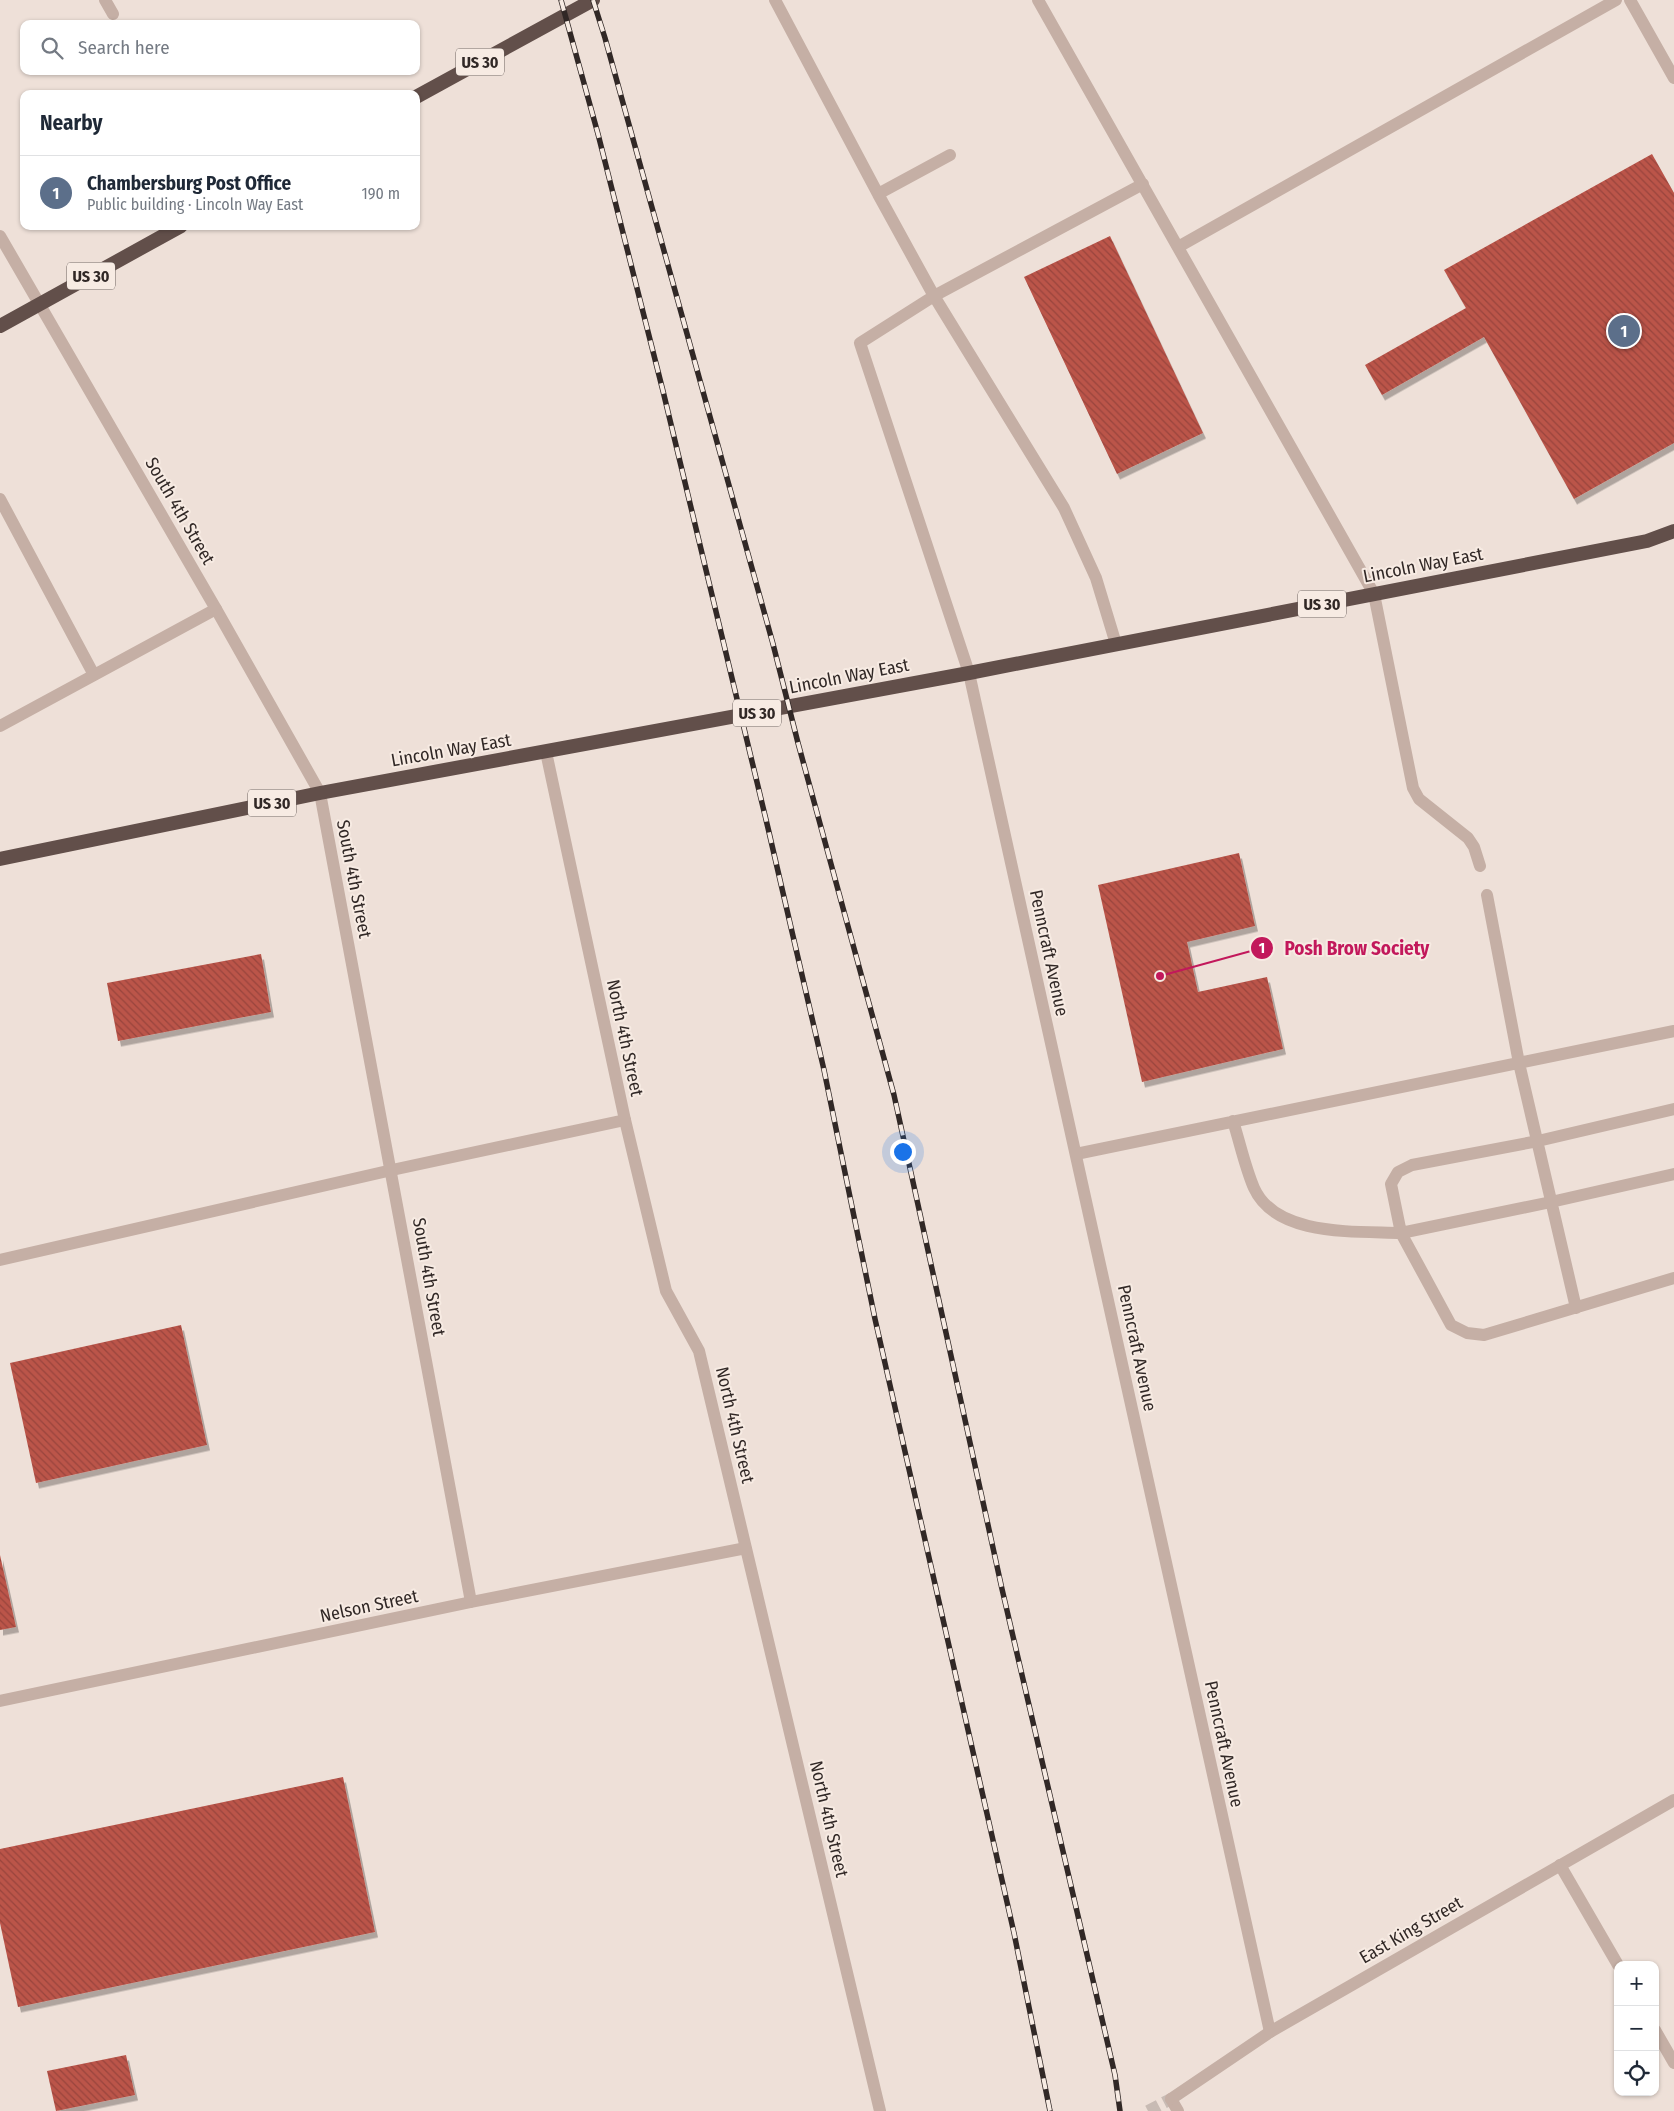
<!DOCTYPE html>
<meta charset="utf-8">
<style>
:root{--surface:#fff;--page:#f2f2f3;--text:#1f2937;--muted:#747a83;--line:#e0e1e3;--accent:#ea580c}
body{margin:0;font-family:"Fira Sans Condensed",sans-serif;background:var(--page);color:var(--text)}
.controls{position:absolute;right:15px;bottom:15px;display:grid;overflow:hidden;border-radius:10px;box-shadow:0 1px 4px #0004}
.controls button{width:45px;height:45px;display:grid;place-items:center;padding:0;border:0;border-bottom:1px solid var(--line);background:var(--surface);color:var(--text);font:25px sans-serif}
.you{position:absolute;left:902px;top:1151px;width:18px;height:18px;margin:-12px;border:4px solid #fff;border-radius:50%;background:#1a73e8;box-shadow:0 0 0 8px #1a73e833}
.badge{display:grid;place-items:center;width:32px;height:32px;border-radius:50%;background:var(--accent);color:#fff;font-size:16px;font-weight:700}
.pin{position:absolute;translate:-50% -50%;border:2px solid #fff;box-shadow:0 1px 5px #0006}
.list{margin:0;padding:0;list-style:none}
h2{display:flex;justify-content:space-between;align-items:center;height:65px;margin:0;padding:0 20px;font-size:21px}
h2 small{font-size:16px;font-weight:400;color:var(--muted)}
.list li{display:grid;grid-template-columns:32px 1fr auto;gap:15px;align-items:center;box-sizing:border-box;height:75px;padding:0 20px;border-top:1px solid var(--line)}
.list b{display:block;font-size:19px;white-space:nowrap}
.list p{margin:0;font-size:16px;white-space:nowrap;color:var(--muted)}
.list em{font-size:16px;font-style:normal;color:var(--muted)}
.icon{flex:none;width:28px;height:28px;fill:none;stroke:currentColor;stroke-width:2;stroke-linecap:round;stroke-linejoin:round}
.map{position:relative;flex:none;width:1674px;height:2111px;overflow:hidden}
.search{position:absolute;background:var(--surface);box-shadow:0 1px 4px #0004;left:20px;top:20px;width:400px;height:55px;display:flex;align-items:center;gap:12px;box-sizing:border-box;padding:0 18px;border-radius:10px;color:var(--muted);font-size:19px}
.panel{position:absolute;background:var(--surface);box-shadow:0 1px 4px #0004;left:20px;top:90px;width:400px;height:140px;border-radius:10px}
.map>svg:first-child{display:block}
.building{fill:url(#building-back-hatch);filter:url(#shadow)}
.lines{fill:none;stroke-linecap:round;stroke-linejoin:round}
.tertiary-tunnel{stroke:#c8bbb4;stroke-width:12;stroke-dasharray:12 6;stroke-linecap:butt}
.service{stroke:#c5afa5;stroke-width:12}
.minor{stroke:#c5afa5;stroke-width:12}
.tertiary{stroke:#c5afa5;stroke-width:12}
.trunk{stroke:#624f4a;stroke-width:14}
.rail-casing{stroke:#312826;stroke-width:5.5}
.rail{stroke:#f7ebe3;stroke-width:4;stroke-dasharray:11;stroke-linecap:butt}
.labels{text-anchor:middle;stroke-width:4;stroke-linejoin:round;paint-order:stroke}
.shield{fill:#f7ebe3;stroke:#6c625f;stroke-width:1}
.shield-label{font-size:16px;font-weight:bold;fill:#312826}
.street-label{font-size:18px;fill:#312826;stroke:#f7ebe3}
.leader{fill:none;stroke:#c2185b;stroke-width:2}
.callout-dot{fill:#c2185b;stroke:#f7ebe3;stroke-width:2}
.mark-label{font-size:15px;text-anchor:middle;font-weight:bold;fill:#fff}
.callout-label{font-size:19px;text-anchor:middle;font-weight:bold;fill:#c2185b;stroke:#f7ebe3;stroke-width:4;stroke-linejoin:round;paint-order:stroke}
</style>
<div class="map">
<svg width="1674" height="2111" viewBox="0 0 1674 2111">
<defs>
<pattern id="building-back-hatch" width="6" height="6" patternUnits="userSpaceOnUse" patternTransform="scale(1.25)"><rect width="6" height="6" fill="#bb5449"/><path d="M-1 5l2 2M0 0l6 6M5-1l2 2" fill="none" stroke="#99463d"/></pattern>
<filter id="shadow"><feDropShadow dx="3" dy="5.5" stdDeviation="0" flood-color="#0004"/></filter>
</defs>
<rect width="100%" height="100%" fill="#eee0d8"/>
<path class="building" d="M1652 154 1674 193V443L1574 499 1484 337 1382 395 1365 365 1466 308 1444 270Z
M1110 236 1203 433 1117 474 1024 277Z
M1239 853 1255 926 1187 942 1198 992 1267 977 1283 1049 1142 1082 1098 885Z
M261 954 271 1012 118 1041 107 983Z
M181 1325 207 1445 36 1483 10 1363Z
M0 1555 16 1627 0 1630Z
M343 1777 375 1932 18 2007 0 1923V1849Z
M126 2055 135 2095 56 2111 47 2071Z"/>
<g class="lines">
<path class="tertiary-tunnel" d="M1148 2111 1171 2099"/>
<path class="service" d="M105 0 113 14
M775 0 878 194
M1038 0 1374 594 1413 788 1419 799 1468 838 1474 847 1480 866
M950 155 878 194 934 296 1143 184
M1178 247 1616 0
M0 499 94 675
M969 673 860 343 934 296 1064 508 1096 578 1116 644
M0 726 216 609
M1487 895 1519 1063 1576 1308
M1233 1121C1240 1143 1245 1167 1254 1188 1276 1237 1356 1231 1401 1233L1391 1184 1398 1172 1412 1165 1538 1141 1674 1109
M1076 1154 1674 1031
M1674 1174 1551 1202 1401 1233 1451 1325 1467 1333 1484 1335 1674 1278
M0 1260 392 1170 625 1120
M1560 1865 1618 1965
M1655 2030 1674 2063"/>
<path class="minor" d="M1630 0 1674 78
M969 673 1270 2032
M546 752 625 1120 666 1291 699 1351 880 2111
M320 793 471 1602
M0 1701 471 1602 746 1548
M1171 2099 1178 2111"/>
<path class="tertiary" d="M0 236 216 609 320 793
M1171 2099 1270 2032 1674 1800"/>
<path class="trunk" d="M416 97 593 0
M0 326 181 226
M0 859 320 793 969 673 1647 541 1674 531"/>
<g class="rail-casing">
<path id="rail" d="M561 0 598 134 663 391 768 828 824 1070 875 1319 1014 1933 1050 2111
M593 0 605 38 773 644 798 743 894 1095 1002 1589 1115 2075 1120 2111"/>
</g>
<use href="#rail" class="rail"/>
</g>
<g class="labels">
<g class="shield">
<rect x="456" y="48.5" width="48" height="27" rx="4"/>
<rect x="67" y="262.5" width="48" height="27" rx="4"/>
<rect x="1298" y="590.5" width="48" height="27" rx="4"/>
<rect x="733" y="699.5" width="48" height="27" rx="4"/>
<rect x="248" y="789.5" width="48" height="27" rx="4"/>
</g>
<g class="shield-label">
<text x="480" y="68">US 30</text>
<text x="91" y="282">US 30</text>
<text x="1322" y="610">US 30</text>
<text x="757" y="719">US 30</text>
<text x="272" y="809">US 30</text>
</g>
<g class="street-label">
<text transform="translate(180 511) rotate(60)" y="6">South 4th Street</text>
<text transform="translate(1423 565) rotate(-11)" y="6">Lincoln Way East</text>
<text transform="translate(849 676) rotate(-11)" y="6">Lincoln Way East</text>
<text transform="translate(451 750) rotate(-10)" y="6">Lincoln Way East</text>
<text transform="translate(354 879) rotate(79)" y="6">South 4th Street</text>
<text transform="translate(1049 953) rotate(78)" y="6">Penncraft Avenue</text>
<text transform="translate(625 1038) rotate(78)" y="6">North 4th Street</text>
<text transform="translate(429 1277) rotate(80)" y="6">South 4th Street</text>
<text transform="translate(1137 1348) rotate(78)" y="6">Penncraft Avenue</text>
<text transform="translate(735 1425) rotate(77)" y="6">North 4th Street</text>
<text transform="translate(369 1606) rotate(-12)" y="6">Nelson Street</text>
<text transform="translate(1224 1744) rotate(78)" y="6">Penncraft Avenue</text>
<text transform="translate(829 1819) rotate(77)" y="6">North 4th Street</text>
<text transform="translate(1411 1930) rotate(-30)" y="6">East King Street</text>
</g>
</g>
<path class="leader" d="M1160 976L1262 948"/>
<g class="callout-dot">
<circle cx="1160" cy="976" r="5"/>
<circle cx="1262" cy="948" r="12"/>
</g>
<g class="mark-label">
<text x="1262" y="953">1</text>
</g>
<g class="callout-label">
<text x="1357" y="955">Posh Brow Society</text>
</g>
</svg>
<div class="controls">
<button>+</button>
<button>−</button>
<button><svg class="icon" aria-label="locate" viewBox="0 0 24 24"><circle cx="12" cy="12" r="6"/><path d="M12 2v4M12 18v4M2 12h4M18 12h4"/></svg></button>
</div>
<div class="you"></div>
<div class="pin badge" style="left:1624px;top:331px;background:#5c6f8a">1</div>
<div class="search"><svg class="icon" aria-label="search" viewBox="0 0 24 24"><circle cx="10" cy="10" r="6"/><path d="M15 15l6 6"/></svg>Search here</div>
<section class="panel">
<h2>Nearby<small></small></h2>
<ul class="list">
<li><span class="badge" style="background:#5c6f8a">1</span><div><b>Chambersburg Post Office</b><p>Public building · Lincoln Way East</p></div><em>190 m</em></li>
</ul>
</section>
</div>
